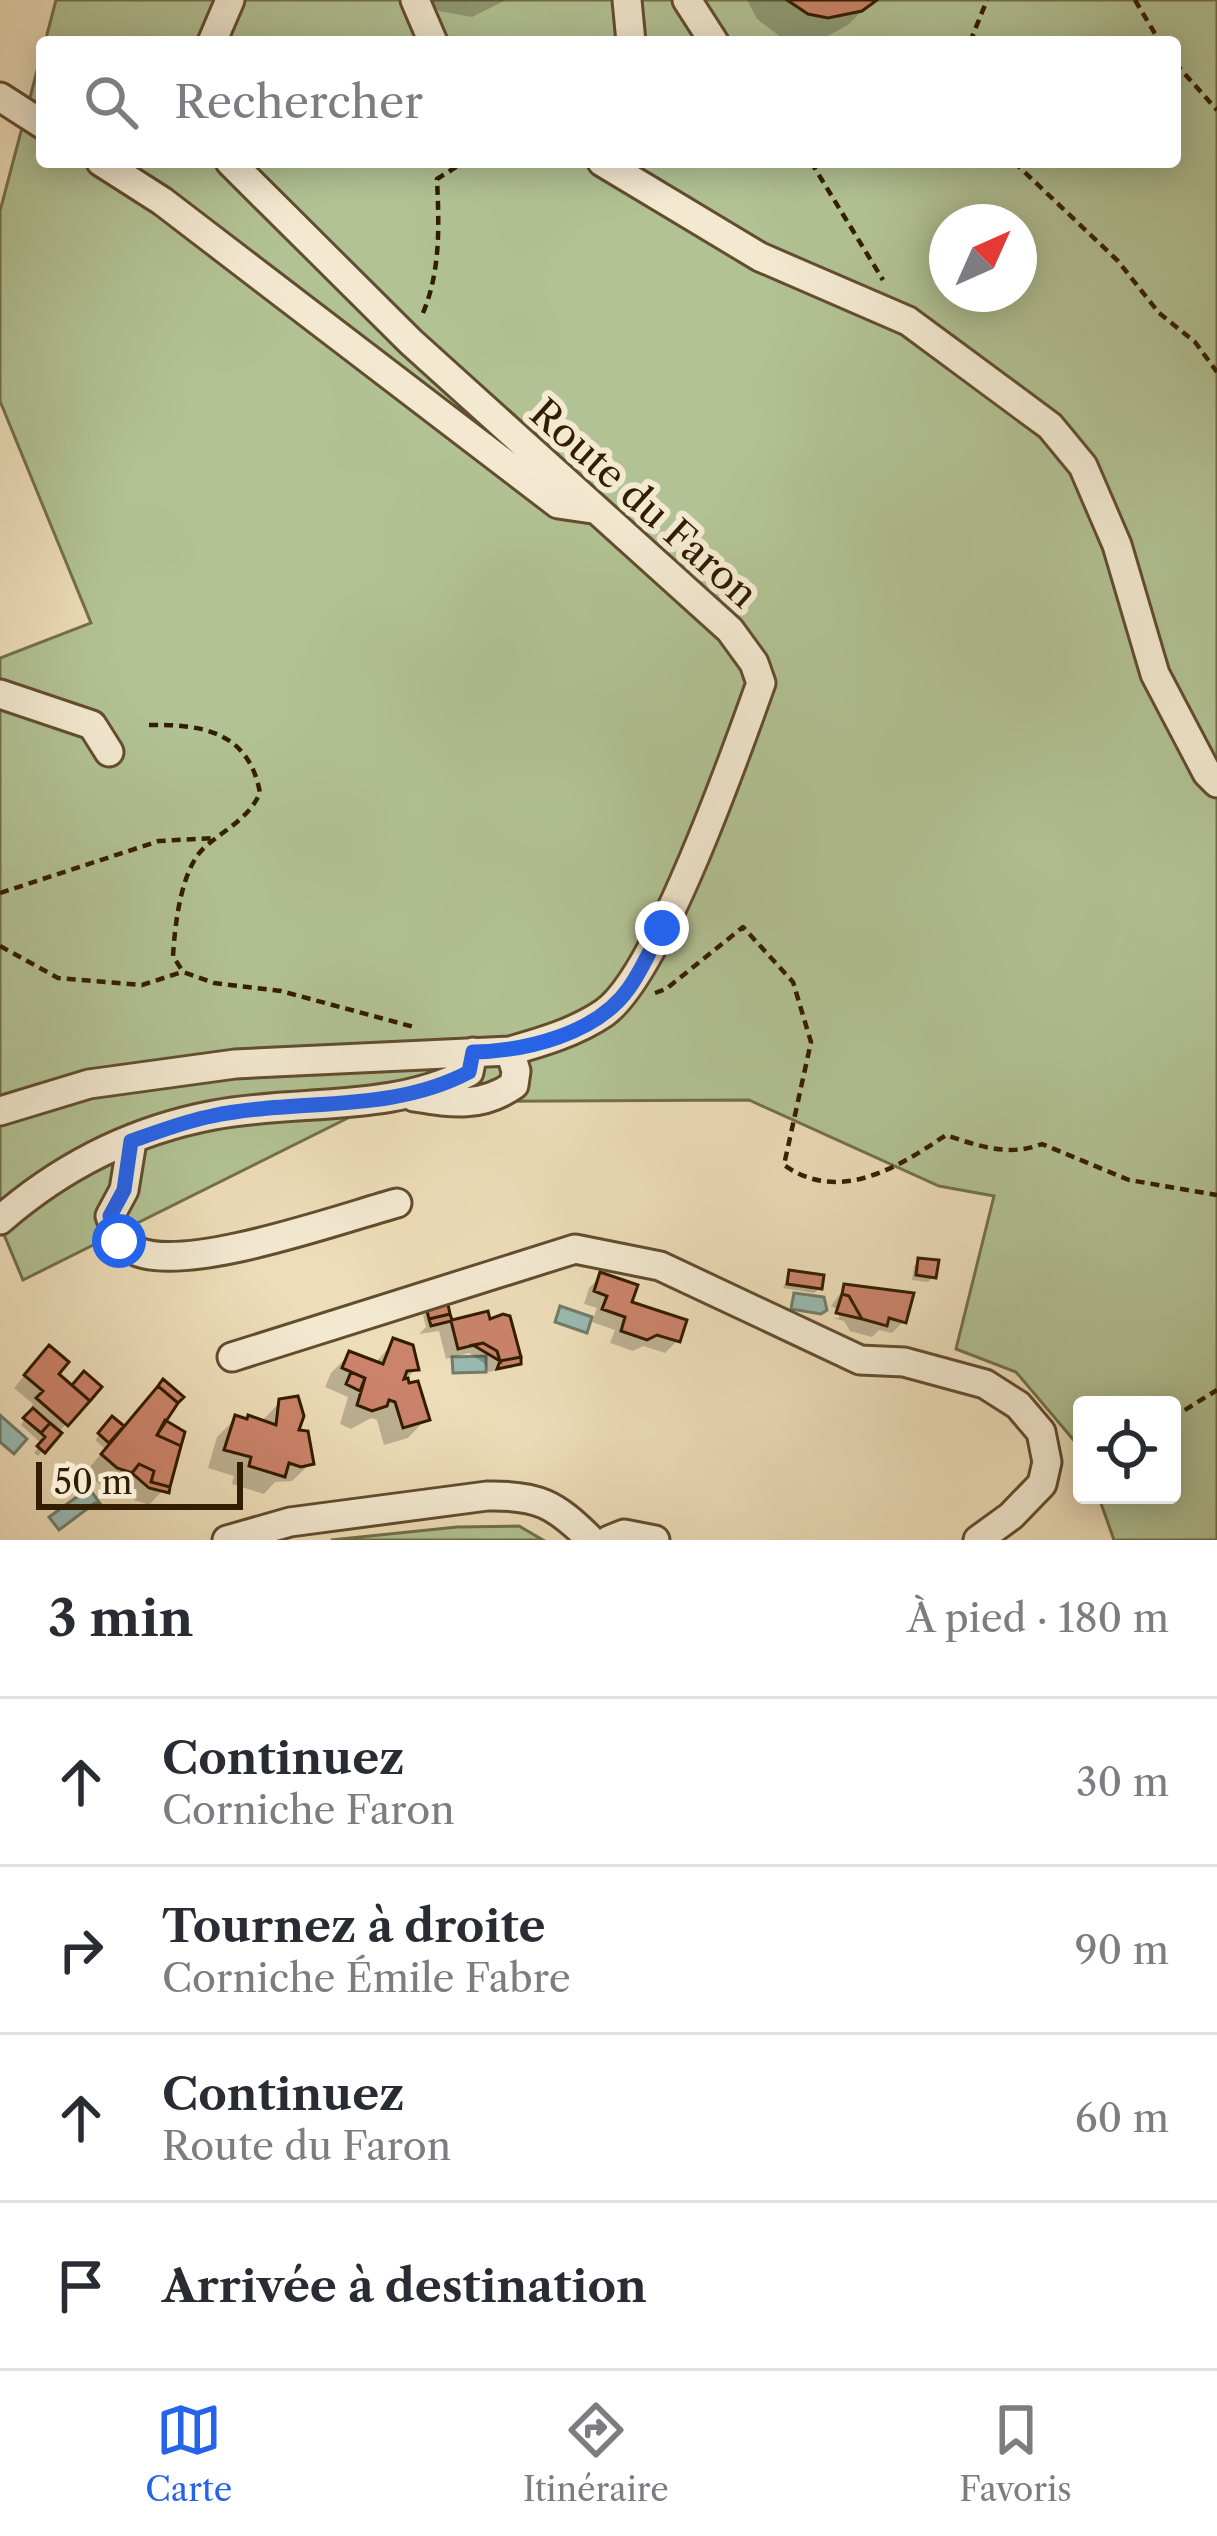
<!DOCTYPE html>
<html lang="fr">
<meta charset="utf-8">
<style>
:root{--surface:#fff;--page:#f7f7f7;--text:#2b2b33;--muted:#7c7c81;--line:#e1e1e2;--accent:#2563eb}
body{margin:0;font-family:"Libre Caslon Text",serif;background:var(--page);color:var(--text)}
.controls{position:absolute;right:36px;bottom:36px;display:grid;overflow:hidden;border-radius:12px;box-shadow:0 6px 30px #0003}
.controls button{width:108px;height:108px;display:grid;place-items:center;padding:0;border:0;border-bottom:3px solid var(--line);background:var(--surface);color:var(--text);font:60px sans-serif}
.compass{position:absolute;left:929px;top:204px;width:108px;height:108px;border-radius:50%;background:var(--surface);box-shadow:0 6px 30px #0003;rotate:45deg}
.scale{position:absolute;left:36px;bottom:30px;width:207px;box-sizing:border-box;padding-left:12px;border:6px solid #331d00;border-top:0;font-size:33px;line-height:42px;white-space:nowrap;color:#331d00;-webkit-text-stroke:9px #f3e9d1;paint-order:stroke}
.stop{position:absolute;width:36px;height:36px;margin:-27px;border:9px solid #2563eb;border-radius:50%;background:#fff}
.stop.end{background:#2563eb;border-color:#fff;box-shadow:0 3px 12px #0008}
.list{margin:0;padding:0;list-style:none}
h2{display:flex;justify-content:space-between;align-items:center;height:156px;margin:0;padding:0 48px;font-size:51px}
h2 small{font-size:39px;font-weight:400;color:var(--muted)}
.list li{display:grid;grid-template-columns:78px 1fr auto;gap:36px;align-items:center;box-sizing:border-box;height:168px;padding:0 48px;border-top:3px solid var(--line)}
.list b{display:block;font-size:45px;white-space:nowrap}
.list p{margin:0;font-size:39px;white-space:nowrap;color:var(--muted)}
.list em{font-size:39px;font-style:normal;color:var(--muted)}
.icon{flex:none;width:66px;height:66px;fill:none;stroke:currentColor;stroke-width:2;stroke-linecap:round;stroke-linejoin:round}
.map{position:relative;flex:none;width:1217px;height:1540px;overflow:hidden}
.search{position:absolute;background:var(--surface);box-shadow:0 6px 30px #0003;left:36px;right:36px;top:36px;height:132px;display:flex;align-items:center;gap:30px;box-sizing:border-box;padding:0 42px;border-radius:12px;color:var(--muted);font-size:45px}
.sheet{height:828px;background:var(--surface)}
nav{display:flex;justify-content:space-around;align-items:center;box-sizing:border-box;height:168px;border-top:3px solid var(--line);background:var(--surface);font-size:33px;color:var(--muted)}
nav a{display:grid;justify-items:center;gap:6px}
nav .on{color:var(--accent)}
.map>svg:first-child{display:block}
.green{fill:#b2c294;stroke:#72704a;stroke-width:3;fill-rule:evenodd}
.water{fill:#9abbb3;stroke:#717c6b;stroke-width:3}
.shadow{fill:#0003}
.building{fill:#cb846b;stroke:#331d00;stroke-width:3}
.lines{fill:none;stroke-linecap:round;stroke-linejoin:round}
.minor-casing{stroke:#624d2e;stroke-width:33}
.path{stroke:#331d00;stroke-width:4.5;stroke-dasharray:9 6;stroke-linecap:butt}
.minor{stroke:#f3e9d1;stroke-width:27}
.route{stroke:#2563eb;stroke-width:15}
.labels{text-anchor:middle;stroke-width:12;stroke-linejoin:round;paint-order:stroke}
.street-label{font-size:39px;fill:#331d00;stroke:#f3e9d1}
</style>
<div class="map">
<svg width="1217" height="1540" viewBox="0 0 1217 1540">
<rect width="100%" height="100%" fill="#edddb8"/>
<filter id="stains"><feTurbulence type="fractalNoise" baseFrequency=".00167" numOctaves="4"/><feColorMatrix values="0 0 0 0 .2 0 0 0 0 .09 0 0 0 0 .02 0 0 0 .5 -.17"/></filter>
<radialGradient id="worn" r=".72"><stop offset=".6" stop-color="#630" stop-opacity="0"/><stop offset="1" stop-color="#630" stop-opacity=".3"/></radialGradient>
<path class="green" d="M56 0H1217V1540H1114L1098 1495H1172V1405H1082V1450L1016 1372 956 1349 994 1196 939 1186 749 1100 380 1102 23 1280 0 1225V658L91 623 0 401V211L42 52V162H1175V42H45ZM947 222H1019V294H947Z
M519 1526 543 1540H331L457 1527Z"/>
<path class="water" d="M794 1293 824 1297 827 1310 821 1314 791 1309Z
M560 1306 592 1317 587 1333 555 1322Z
M486 1356V1372L453 1373 452 1357Z
M0 1415 27 1439 14 1454 0 1442Z
M89 1488 101 1505 95 1503 59 1530 49 1517Z"/>
<path class="shadow" d="M425 0H506L472 17 439 11Z
M747 0H873L848 25 820 40 801 42 782 38 757 19Z
M936 1259 933 1277 928 1282 912 1280 914 1266 919 1261Z
M790 1273 820 1288 814 1293 783 1288Z
M601 1276 628 1303 677 1341 665 1353 643 1346 633 1351 610 1343 615 1330 592 1322 597 1308 584 1304 589 1288Z
M845 1287 904 1321 892 1333 879 1330 872 1337 850 1331 844 1321 833 1318H839V1310L831 1306Z
M445 1304 450 1324 486 1315 518 1363 512 1368 488 1372 485 1364 469 1353 446 1359 439 1331 419 1334 426 1327 423 1315Z
M394 1342 416 1369 405 1380 426 1419 408 1438 384 1445 377 1420 371 1418 351 1429 340 1424 348 1397 325 1387 331 1373 350 1354 374 1364Z
M37 1361 71 1389 84 1376 98 1387 38 1456 34 1453 42 1444 21 1425 33 1404 14 1388Z
M163 1383 167 1486 149 1505 134 1500 136 1491 119 1482 110 1490 84 1474 105 1449 95 1440 108 1425 113 1420 123 1428Z
M280 1402 311 1463 292 1481 275 1482 264 1494 232 1484 234 1476 208 1468 217 1437 236 1418 260 1423Z"/>
<path class="building" d="M787 0H877L862 11 828 18 808 14Z
M918 1258 939 1260 936 1278 916 1275Z
M789 1270 824 1275 822 1289 787 1284Z
M600 1272 638 1285 632 1302 687 1320 680 1342 657 1335 647 1340 621 1331 625 1317 602 1309 607 1296 594 1291Z
M844 1284 914 1293 906 1323 889 1318 887 1326 862 1319 849 1296 842 1294Z
M842 1294 849 1296 862 1319 836 1313Z
M447 1300 450 1314 429 1319 426 1307Z
M488 1311 490 1319 503 1314 510 1316 521 1357 500 1361 497 1351 483 1343 458 1349 451 1321 431 1326 429 1319 450 1314 452 1320Z
M393 1338 413 1345 419 1370 407 1371 404 1379 408 1378 409 1383 418 1381 430 1420 403 1428 395 1402 389 1400 387 1406 372 1411 357 1405 365 1378 342 1368 349 1351 383 1364Z
M483 1343 497 1351 500 1361 473 1345Z
M49 1345 69 1362 59 1374 90 1401 68 1426 36 1398 43 1391 24 1375Z
M521 1357V1364L497 1369 500 1361Z
M84 1371 102 1387 90 1401 72 1385Z
M351 1372 365 1378 360 1391 346 1384Z
M163 1379 184 1397 178 1403 158 1386Z
M158 1386 178 1403 157 1435 181 1446 170 1487 151 1482 154 1471 139 1464 132 1473 117 1468 101 1454Z
M298 1396 304 1416 299 1430 308 1431 314 1464 301 1467 289 1463 285 1477 249 1466 251 1457 224 1450 235 1415 247 1419 248 1415 276 1425 279 1399Z
M33 1408 50 1423 41 1433 23 1418Z
M112 1416 124 1426 109 1443 98 1433Z
M165 1420 185 1432 181 1446 157 1435Z
M50 1423 62 1433 45 1453 37 1446 45 1437 41 1433Z
M139 1464 154 1471 151 1482 170 1487 169 1493 149 1488 132 1473Z"/>
<g class="lines">
<g class="minor-casing">
<path id="minor" d="M415 0 433 42
M627 0 631 42
M687 0 714 42
M212 42 230 0
M0 97 42 124
M101 162 162 201 558 504 592 509
M602 162 760 257 908 321 1050 426 1083 466 1117 545 1155 674 1207 773 1217 783
M0 694 92 725 109 752
M414 1097C452 1103 481 1108 514 1085L516 1071 510 1051
M0 1111 89 1084 235 1064 510 1051C542 1042 576 1032 604 1013 658 975 736 753 761 683L754 663 730 630 411 342 230 162
M132 1141 124 1190 110 1216C116 1233 120 1245 138 1252 191 1272 339 1219 397 1203
M0 1220C61 1167 134 1130 214 1115 298 1099 391 1113 469 1072L473 1052
M232 1357 575 1249 660 1266 860 1360 904 1362 985 1384 1018 1405 1041 1432 1047 1462 1042 1484 1011 1516 978 1540
M227 1540 290 1522 487 1496C538 1495 555 1504 591 1540
M609 1540 624 1534 655 1540"/>
</g>
<path class="path" d="M1135 0 1160 42
M970 42 987 0
M1175 63 1217 110
M811 162 883 280
M1014 162 1118 261 1159 313 1195 342 1217 372
M423 313C441 270 439 224 437 179L464 162
M149 725C203 724 249 732 260 793 248 819 227 828 206 846 181 867 175 924 173 956L183 972 214 983 281 991 414 1027
M0 893 159 841 214 838
M0 946 58 978 142 985 182 972
M655 993 666 989 743 927 793 982 811 1042 784 1165C839 1204 897 1168 946 1135 978 1146 1009 1157 1042 1144L1129 1180 1217 1195
M1172 1418 1217 1390"/>
<use href="#minor" class="minor"/>
</g>
<g class="lines">
<path class="route" d="M119 1241 110 1216 124 1190 131 1141C158 1132 185 1121 212 1116 297 1098 390 1114 469 1072L473 1052C526 1051 597 1034 629 988 642 970 651 948 662 928"/>
</g>
<g class="labels">
<g class="street-label">
<text transform="translate(644 503) rotate(42)" y="14">Route du Faron</text>
</g>
</g>
<rect width="100%" height="100%" filter="url(#stains)"/>
<rect width="100%" height="100%" fill="url(#worn)"/>
</svg>
<div class="controls">
<button><svg class="icon" aria-label="locate" viewBox="0 0 24 24"><circle cx="12" cy="12" r="6"/><path d="M12 2v4M12 18v4M2 12h4M18 12h4"/></svg></button>
</div>
<svg class="compass" viewBox="-18 -18 36 36"><path d="M0-13l5 13h-10z" fill="#e53935"/><path d="M0 13l5-13h-10z" fill="#7c7c81"/></svg>
<div class="scale">50 m</div>
<div class="stop" style="left:119px;top:1241px"></div>
<div class="stop end" style="left:662px;top:928px"></div>
<div class="search"><svg class="icon" aria-label="search" viewBox="0 0 24 24"><circle cx="10" cy="10" r="6"/><path d="M15 15l6 6"/></svg>Rechercher</div>
</div>
<section class="sheet">
<h2>3 min<small>À pied · 180 m</small></h2>
<ul class="list">
<li><svg class="icon" aria-label="ahead" viewBox="0 0 24 24"><path d="M12 20V5M6 11l6-6 6 6"/></svg><div><b>Continuez</b><p>Corniche Faron</p></div><em>30 m</em></li>
<li><svg class="icon" aria-label="right" viewBox="0 0 24 24"><path d="M7 20v-9h11M14 6l5 5-5 5"/></svg><div><b>Tournez à droite</b><p>Corniche Émile Fabre</p></div><em>90 m</em></li>
<li><svg class="icon" aria-label="ahead" viewBox="0 0 24 24"><path d="M12 20V5M6 11l6-6 6 6"/></svg><div><b>Continuez</b><p>Route du Faron</p></div><em>60 m</em></li>
<li><svg class="icon" aria-label="arrive" viewBox="0 0 24 24"><path d="M6 21V4h12l-3 4 3 4H6"/></svg><div><b>Arrivée à destination</b></div></li>
</ul>
</section>
<nav>
<a class="on"><svg class="icon" aria-label="map" viewBox="0 0 24 24"><path d="M3 6l6-2 6 2 6-2v14l-6 2-6-2-6 2zM9 4v14M15 6v14"/></svg>Carte</a>
<a><svg class="icon" aria-label="directions" viewBox="0 0 24 24"><path d="M12 3l9 9-9 9-9-9zM9 14v-3h6M13 9l2 2-2 2"/></svg>Itinéraire</a>
<a><svg class="icon" aria-label="saved" viewBox="0 0 24 24"><path d="M7 4h10v16l-5-4-5 4z"/></svg>Favoris</a>
</nav>
